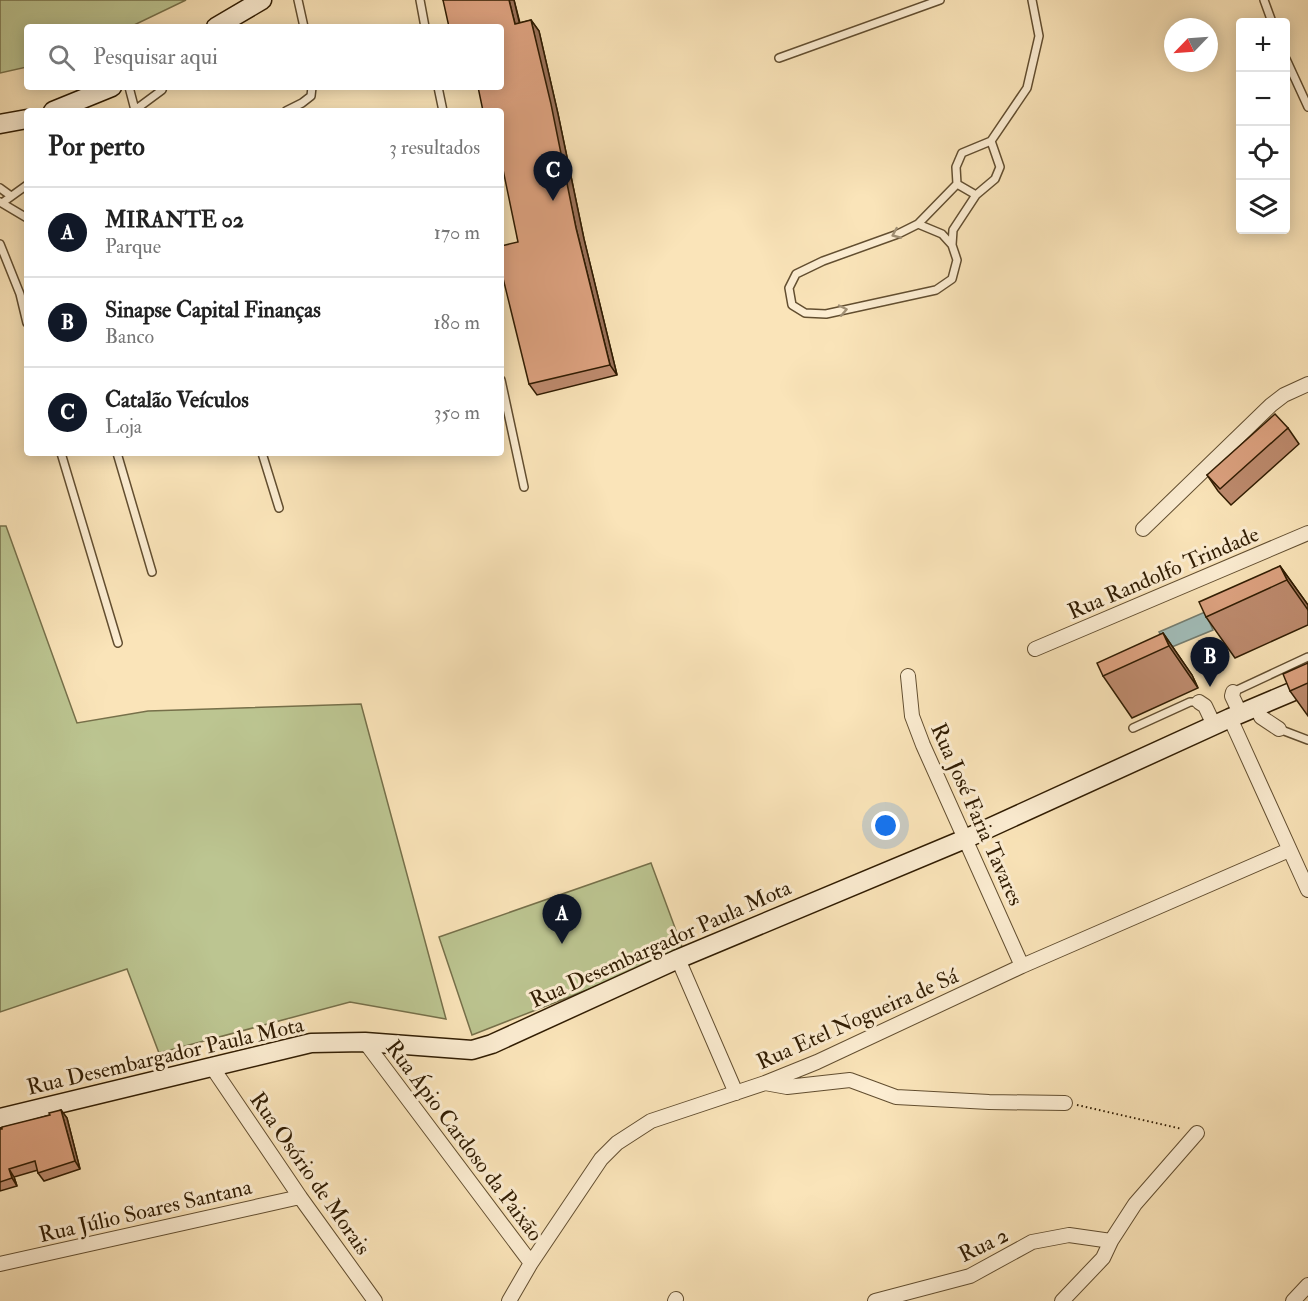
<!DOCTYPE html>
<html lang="pt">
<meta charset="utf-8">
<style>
:root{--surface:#fff;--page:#f2f2f2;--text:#222;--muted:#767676;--line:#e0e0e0;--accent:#111827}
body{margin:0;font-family:"IM FELL Double Pica",serif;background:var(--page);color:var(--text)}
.controls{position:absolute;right:18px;top:18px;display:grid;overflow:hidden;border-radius:6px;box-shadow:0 3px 15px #0003}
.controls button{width:54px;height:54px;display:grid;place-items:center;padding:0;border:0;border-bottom:2px solid var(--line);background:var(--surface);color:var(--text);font:30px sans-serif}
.compass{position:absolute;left:1164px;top:18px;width:54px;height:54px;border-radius:50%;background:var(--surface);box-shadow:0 3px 15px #0003;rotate:245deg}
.you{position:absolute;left:886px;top:826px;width:21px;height:21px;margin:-15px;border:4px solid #fff;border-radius:50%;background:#1a73e8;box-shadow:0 0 0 9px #1a73e833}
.badge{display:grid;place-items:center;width:39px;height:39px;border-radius:50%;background:var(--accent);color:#fff;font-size:20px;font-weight:700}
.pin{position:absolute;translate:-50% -50px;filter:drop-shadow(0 2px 3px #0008)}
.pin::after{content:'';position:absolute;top:32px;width:21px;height:18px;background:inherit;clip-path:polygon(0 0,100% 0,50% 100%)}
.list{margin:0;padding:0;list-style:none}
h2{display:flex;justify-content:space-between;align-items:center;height:78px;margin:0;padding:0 24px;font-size:26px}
h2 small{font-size:20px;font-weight:400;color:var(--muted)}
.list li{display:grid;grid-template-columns:39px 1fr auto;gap:18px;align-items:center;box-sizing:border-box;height:90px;padding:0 24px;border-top:2px solid var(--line)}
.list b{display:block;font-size:22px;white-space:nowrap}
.list p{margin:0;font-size:20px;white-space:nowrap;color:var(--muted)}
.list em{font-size:20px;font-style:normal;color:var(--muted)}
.icon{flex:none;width:33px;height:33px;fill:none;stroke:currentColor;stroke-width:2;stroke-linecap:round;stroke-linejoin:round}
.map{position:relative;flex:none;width:1308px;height:1301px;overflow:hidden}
.search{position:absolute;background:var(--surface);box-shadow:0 3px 15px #0003;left:24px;top:24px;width:480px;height:66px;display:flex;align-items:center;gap:15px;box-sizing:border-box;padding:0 21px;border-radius:6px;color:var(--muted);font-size:22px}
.panel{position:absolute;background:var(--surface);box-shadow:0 3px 15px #0003;left:24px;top:108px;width:480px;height:348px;border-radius:6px}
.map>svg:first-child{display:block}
.green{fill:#bcc591;stroke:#76704a;stroke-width:1.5}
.water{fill:#a1bcb8;stroke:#747c6f;stroke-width:1.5}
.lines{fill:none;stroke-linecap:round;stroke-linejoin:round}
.lane-casing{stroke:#624e30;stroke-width:10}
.street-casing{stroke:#624e30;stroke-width:16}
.secondary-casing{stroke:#301c02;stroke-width:21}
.path{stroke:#301c02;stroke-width:2;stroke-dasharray:1.5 3;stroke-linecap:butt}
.lane{stroke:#fcedd2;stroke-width:7}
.street{stroke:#fcedd2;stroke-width:14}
.secondary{stroke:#fcedd2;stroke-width:18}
.wall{fill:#bd8a6d;stroke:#301c02;stroke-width:1.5}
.shaded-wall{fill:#9a7159;stroke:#301c02;stroke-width:1.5}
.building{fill:#dca17f;stroke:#301c02;stroke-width:1.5}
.oneway{stroke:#a08f74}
.labels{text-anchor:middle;stroke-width:6;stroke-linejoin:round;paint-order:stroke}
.street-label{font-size:22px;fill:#301c02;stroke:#fcedd2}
</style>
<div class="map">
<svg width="1308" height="1301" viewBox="0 0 1308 1301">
<rect width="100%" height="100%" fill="#fae4b9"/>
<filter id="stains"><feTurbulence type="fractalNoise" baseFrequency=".00333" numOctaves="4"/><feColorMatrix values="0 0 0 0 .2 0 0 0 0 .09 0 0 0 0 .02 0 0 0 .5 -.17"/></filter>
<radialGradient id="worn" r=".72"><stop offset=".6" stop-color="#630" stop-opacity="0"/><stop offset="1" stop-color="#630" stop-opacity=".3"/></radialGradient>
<path class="green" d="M0 0H186L130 27H27V67L0 73Z
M0 526H6L77 723 148 711 361 704 446 1019 350 1002 159 1053 127 969 0 1012Z
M651 863 684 952 472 1035 439 937Z"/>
<path class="water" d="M1205 612 1213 630 1167 649 1159 632Z"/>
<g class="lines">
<g class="lane-casing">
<path id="lane" d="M298 0 304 27
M420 0 425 27
M1264 0 1272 22
M779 58 940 0
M1286 59 1308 107
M129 87 135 110 134 111
M438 87 443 111
M135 110 162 90 163 87
M286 111 302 103 311 96 312 87
M991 141 1000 167 995 179 976 195 953 230 952 245 957 260 952 279 936 290 826 314 805 313 792 305 789 288 796 274 823 261 898 234 918 224 957 184 956 167 962 153 991 141 1027 88 1039 36 1032 0
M957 184 976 195
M0 188 11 196
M0 202 27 218
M2 203 27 185
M918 224 942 234 952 245
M0 244 20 294 27 323
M501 380 524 487
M61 453 118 643
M117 453 152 572
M262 453 279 508
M1233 692 1308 657
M1133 728 1190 702H1199
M1279 729 1308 740"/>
</g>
<g class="street-casing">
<path id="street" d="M1143 529 1271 405 1284 395 1308 384
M1035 649 1308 533
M908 676 912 716 923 745 1022 966
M1233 692 1232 696 1240 713
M1199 702 1205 706 1214 725
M1257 707 1261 717 1279 729
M1230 718 1308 890
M678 959 736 1093
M365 1042 531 1263
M212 1067 300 1197 375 1301
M765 1083 787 1087 850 1080 896 1097 989 1102 1065 1103
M0 1264 300 1197
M509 1301 531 1263 601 1159 617 1143 651 1121 765 1083 817 1062 1022 966 1289 850
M675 1301 676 1299
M875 1301 970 1276 1032 1242 1069 1235 1111 1241
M1062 1301 1103 1258 1111 1241 1135 1204 1197 1133
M1293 1301 1308 1285"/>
</g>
<g class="secondary-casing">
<path id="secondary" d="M216 27 262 0
M53 111 112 87
M0 124 27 119
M0 1118 311 1043 365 1042 472 1050 492 1044 678 959 965 839 1230 718 1308 685"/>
</g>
<path class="path" d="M1077 1105 1182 1129"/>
<use href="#lane" class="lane"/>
<use href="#street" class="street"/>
<use href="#secondary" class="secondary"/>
</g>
<path class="wall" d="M443 0H514L520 23 531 20 539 31 558 114 584 239 617 375 537 395 529 384 518 242 501 87Z
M1288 428 1299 444 1231 505 1218 491 1207 475Z
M1280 566 1308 605V625L1235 658 1206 617Z
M1163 633 1192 675 1198 688 1132 718 1103 676Z
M1308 663V716L1290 691Z
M61 1110 67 1118 80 1169 44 1181 38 1173V1170L14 1177 17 1186 0 1191V1129L50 1115Z"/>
<path class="shaded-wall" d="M509 0H514L522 34 515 24Z
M531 20 539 31 558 114 584 239 617 375 610 365 576 228Z
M1280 566 1308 605V610L1287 580Z
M1163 633 1192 675 1198 688 1169 646Z
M61 1110 67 1118 80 1169 75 1161Z
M9 1169 14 1177 17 1186 12 1178Z"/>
<path class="building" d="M443 0H509L515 24 531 20 551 104 576 228 610 365 529 384 501 270V246L518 242 501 160V111H483L478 87H501V27H449Z
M1275 414 1288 428 1220 489 1207 475Z
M1280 566 1287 580 1206 617 1199 602Z
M1163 633 1169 646 1103 676 1097 663Z
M1308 663V683L1290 691 1283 674Z
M61 1110 75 1161 38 1173 35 1161 9 1169 12 1178 0 1182V1129H2V1127L50 1115 49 1113Z"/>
<defs><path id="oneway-chevron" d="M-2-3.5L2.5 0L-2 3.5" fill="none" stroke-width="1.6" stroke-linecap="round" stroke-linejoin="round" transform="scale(1.5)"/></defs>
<g class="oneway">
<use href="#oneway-chevron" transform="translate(896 234) rotate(157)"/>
<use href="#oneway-chevron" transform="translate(843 310) rotate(-12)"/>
</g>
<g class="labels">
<g class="street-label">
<text transform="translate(1163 572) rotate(-23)" y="8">Rua Randolfo Trindade</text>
<text transform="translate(978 814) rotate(66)" y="8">Rua José Faria Tavares</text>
<text transform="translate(660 943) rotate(-24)" y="8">Rua Desembargador Paula Mota</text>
<text transform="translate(857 1018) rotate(-24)" y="8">Rua Etel Nogueira de Sá</text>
<text transform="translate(165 1055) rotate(-13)" y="8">Rua Desembargador Paula Mota</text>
<text transform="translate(465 1140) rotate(53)" y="8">Rua Ápio Cardoso da Paixão</text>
<text transform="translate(311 1173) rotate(55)" y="8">Rua Osório de Morais</text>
<text transform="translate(145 1210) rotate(-13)" y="8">Rua Júlio Soares Santana</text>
<text transform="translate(983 1244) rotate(-26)" y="8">Rua 2</text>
</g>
</g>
<rect width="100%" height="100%" filter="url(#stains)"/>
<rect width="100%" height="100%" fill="url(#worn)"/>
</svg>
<div class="controls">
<button>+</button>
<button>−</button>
<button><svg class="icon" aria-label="locate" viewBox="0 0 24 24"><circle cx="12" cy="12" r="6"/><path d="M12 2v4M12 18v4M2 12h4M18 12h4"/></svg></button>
<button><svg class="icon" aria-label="layers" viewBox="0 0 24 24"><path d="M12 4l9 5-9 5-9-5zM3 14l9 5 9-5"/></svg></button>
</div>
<svg class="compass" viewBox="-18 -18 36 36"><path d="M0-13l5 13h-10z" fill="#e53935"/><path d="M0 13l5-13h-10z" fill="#767676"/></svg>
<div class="you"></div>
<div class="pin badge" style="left:562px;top:944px">A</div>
<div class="pin badge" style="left:1210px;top:687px">B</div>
<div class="pin badge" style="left:553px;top:201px">C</div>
<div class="search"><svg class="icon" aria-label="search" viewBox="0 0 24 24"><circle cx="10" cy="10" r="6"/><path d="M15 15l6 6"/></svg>Pesquisar aqui</div>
<section class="panel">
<h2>Por perto<small>3 resultados</small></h2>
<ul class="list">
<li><span class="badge">A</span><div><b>MIRANTE 02</b><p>Parque</p></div><em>170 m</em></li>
<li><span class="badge">B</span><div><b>Sinapse Capital Finanças</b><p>Banco</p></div><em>180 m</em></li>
<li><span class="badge">C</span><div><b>Catalão Veículos</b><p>Loja</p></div><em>350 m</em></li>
</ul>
</section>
</div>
